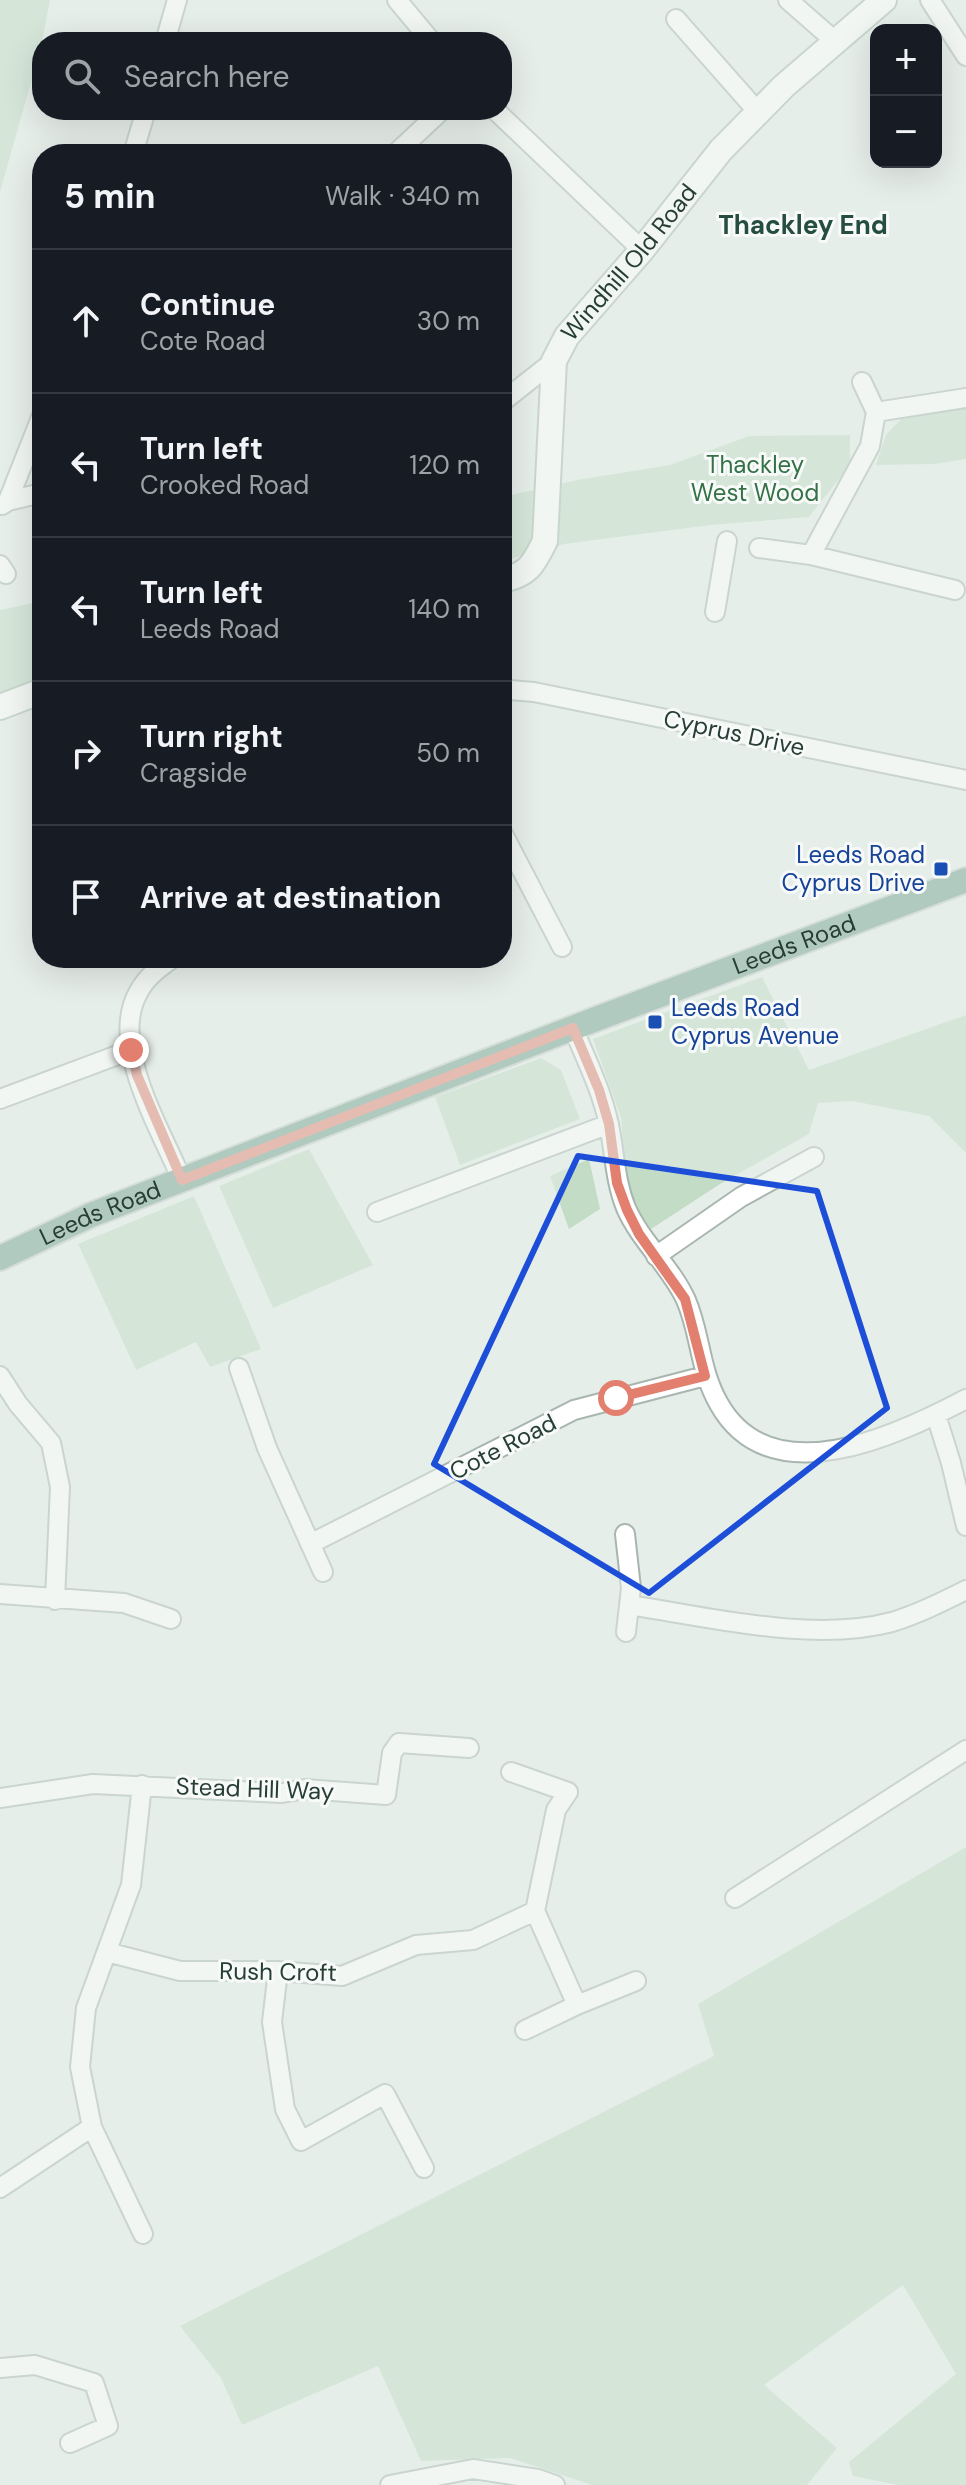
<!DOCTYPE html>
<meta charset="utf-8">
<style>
:root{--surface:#171b24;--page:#242831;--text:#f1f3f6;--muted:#9ea1a6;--line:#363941}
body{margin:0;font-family:"DM Sans",sans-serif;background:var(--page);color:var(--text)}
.controls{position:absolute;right:24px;top:24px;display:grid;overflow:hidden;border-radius:16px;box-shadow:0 8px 32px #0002}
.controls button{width:72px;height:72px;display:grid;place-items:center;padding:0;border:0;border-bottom:2px solid var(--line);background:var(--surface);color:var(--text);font:40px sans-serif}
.stop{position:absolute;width:24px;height:24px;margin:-18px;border:6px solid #e37f6f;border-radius:50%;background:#fff}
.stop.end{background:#e37f6f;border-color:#fff;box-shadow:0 2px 8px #0008}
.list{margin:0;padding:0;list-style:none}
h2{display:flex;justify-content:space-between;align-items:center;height:104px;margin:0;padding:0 32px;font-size:34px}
h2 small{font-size:26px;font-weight:400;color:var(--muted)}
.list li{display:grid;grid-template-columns:52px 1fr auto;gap:24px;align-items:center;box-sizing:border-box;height:144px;padding:0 32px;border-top:2px solid var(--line)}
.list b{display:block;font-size:30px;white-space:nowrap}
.list p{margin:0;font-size:26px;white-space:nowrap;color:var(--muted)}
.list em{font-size:26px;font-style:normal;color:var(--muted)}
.icon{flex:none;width:44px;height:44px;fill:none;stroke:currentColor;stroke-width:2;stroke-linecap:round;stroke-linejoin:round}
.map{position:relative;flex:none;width:966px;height:2485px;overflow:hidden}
.search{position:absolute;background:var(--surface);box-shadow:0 8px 32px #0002;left:32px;top:32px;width:480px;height:88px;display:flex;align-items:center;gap:20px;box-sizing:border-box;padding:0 28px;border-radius:32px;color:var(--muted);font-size:30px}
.panel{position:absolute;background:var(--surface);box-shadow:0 8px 32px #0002;left:32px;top:144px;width:480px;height:824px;border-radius:32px}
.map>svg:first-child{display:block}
.green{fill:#c2dcc6}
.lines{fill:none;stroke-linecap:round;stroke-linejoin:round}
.street-casing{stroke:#a9b6b0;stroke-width:22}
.secondary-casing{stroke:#a6b8b0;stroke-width:28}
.primary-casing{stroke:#c3c9c6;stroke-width:28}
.street{stroke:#fff;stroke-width:18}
.secondary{stroke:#fff;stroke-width:24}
.primary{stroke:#709e8d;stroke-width:24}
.route{stroke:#e37f6f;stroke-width:10}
.marked{fill:none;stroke:#1d4ed8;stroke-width:6;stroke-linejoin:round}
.transit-dot{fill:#1a4fb4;stroke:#f7faf8;stroke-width:3}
.labels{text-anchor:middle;stroke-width:6;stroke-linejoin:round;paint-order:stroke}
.street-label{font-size:24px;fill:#273e35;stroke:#f7faf8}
.park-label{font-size:24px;fill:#357146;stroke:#f7faf8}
.transit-label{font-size:24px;fill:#164399;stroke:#f7faf8;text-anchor:end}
.neighbourhood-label{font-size:26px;font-weight:bold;fill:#254e40;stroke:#f7faf8}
</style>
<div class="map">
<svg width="966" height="2485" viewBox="0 0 966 2485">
<rect width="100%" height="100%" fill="#e6eeea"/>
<path class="green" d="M0 0H50L41 47 0 192Z
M966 408V459L935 464 876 465 886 435 902 418Z
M850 435V465L809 517 711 525 564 544 502 561V497L577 480 670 465 749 436Z
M42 601V683L0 700V610Z
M762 977 809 1070 966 1015V1153L929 1116 852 1101 818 1103 809 1134 720 1184 651 1229 626 1193 621 1118 593 1039Z
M541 1058 561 1070 580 1119 460 1165 435 1097Z
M309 1149 373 1265 273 1308 219 1186Z
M589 1159 600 1209 569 1229 550 1176Z
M194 1196 261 1349 210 1367 196 1342 136 1370 78 1244Z
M966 1847V2485H898L853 2476 849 2462 956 2374 903 2285 764 2385 837 2448 807 2485H592L510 2458 421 2461 378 2366 242 2425 221 2378 180 2326 714 2056 698 2004Z"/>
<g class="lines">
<g class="street-casing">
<path id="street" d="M397 0 432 42
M788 0 836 42
M930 0 966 56
M676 19 758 112
M165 42 177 0
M495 110 642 250
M133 154 146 110
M395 154 442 110
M862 382 876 412
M502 402 554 361
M8 501 42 415
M2 505 8 501 42 493
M759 548 811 555 955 590
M811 555 870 446 876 412 966 398
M0 565 6 574
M715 612 727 541
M502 693 510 690 534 692 966 780
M502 832 562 947
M173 958C159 968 146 977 138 993 109 1045 161 1130 182 1180
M573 1028C586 1059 602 1091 609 1125 615 1154 615 1181 626 1208 641 1242 671 1267 686 1300 701 1335 699 1369 719 1404 771 1496 898 1435 966 1399
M0 1099 131 1050
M377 1212 609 1124
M656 1256 741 1197 814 1157
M239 1368 267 1448 323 1572
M0 1376 18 1404 51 1443 60 1487 55 1600
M936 1415 951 1463 966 1526
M625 1534 631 1588 626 1632
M310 1544 574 1410 705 1376
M0 1594 124 1603 171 1619
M629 1605C710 1617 813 1643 892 1622 918 1614 942 1602 966 1590
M511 1772 568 1792 556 1810 535 1911 577 2005 636 1981
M142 1785 131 1885 86 2008 80 2067 92 2127 143 2234
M0 1798 93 1784 282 1793 305 1789 386 1795 392 1753 399 1743 469 1748
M735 1898 966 1750
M107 1952 180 1971H278L342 1976 416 1945 473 1940 535 1911
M278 1971 272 2022 285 2109 301 2141 385 2094 424 2168
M525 2030 577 2005
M0 2188 92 2127
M0 2368 35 2365 94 2383 108 2426 70 2443
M390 2485 473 2469 538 2479 555 2485"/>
</g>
<g class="secondary-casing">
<g id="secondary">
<path id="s1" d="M502 580C529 575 534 563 545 541L554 361 567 336 642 250 721 150 784 86 884 0"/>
<path d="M0 707 42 691"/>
</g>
</g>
<g class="primary-casing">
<g id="primary">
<path id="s2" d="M0 1258 91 1215 596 1019 966 880"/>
</g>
</g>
<use href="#street" class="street"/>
<use href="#secondary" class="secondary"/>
<use href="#primary" class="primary"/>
</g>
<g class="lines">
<path class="route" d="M131 1050 137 1075 182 1180 573 1028 599 1090 609 1124 617 1183 627 1210 639 1234 685 1299 705 1376 616 1398"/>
</g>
<path d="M0 0H966V2485H0ZM578 1156 817 1191 887 1408 649 1593 434 1464Z" fill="#e6eeea" fill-opacity=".55" fill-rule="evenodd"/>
<path class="marked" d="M578 1156 817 1191 887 1408 649 1593 434 1464Z"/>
<g class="transit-dot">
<rect x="933" y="861" width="16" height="16" rx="4"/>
<rect x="647" y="1014" width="16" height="16" rx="4"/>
</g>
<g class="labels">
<g class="street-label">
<text dy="8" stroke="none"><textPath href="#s1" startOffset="366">Windhill Old Road</textPath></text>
<text transform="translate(734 733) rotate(12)" y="8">Cyprus Drive</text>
<text dy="8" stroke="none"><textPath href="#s2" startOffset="854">Leeds Road</textPath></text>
<text dy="8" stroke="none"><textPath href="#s2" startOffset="110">Leeds Road</textPath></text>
<text transform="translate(503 1447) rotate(-27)" y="8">Cote Road</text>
<text transform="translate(255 1789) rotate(2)" y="8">Stead Hill Way</text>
<text transform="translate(278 1972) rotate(1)" y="8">Rush Croft</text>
</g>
<g class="park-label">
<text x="755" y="473">Thackley<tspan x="755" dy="28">West Wood</tspan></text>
</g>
<g class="transit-label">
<text x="925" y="863">Leeds Road<tspan x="925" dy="28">Cyprus Drive</tspan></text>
<text x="671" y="1016" text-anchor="start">Leeds Road<tspan x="671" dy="28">Cyprus Avenue</tspan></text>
</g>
<g class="neighbourhood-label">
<text x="803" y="234">Thackley End</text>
</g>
</g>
</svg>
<div class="controls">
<button>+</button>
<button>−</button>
</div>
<div class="stop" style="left:616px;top:1398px"></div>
<div class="stop end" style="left:131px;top:1050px"></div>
<div class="search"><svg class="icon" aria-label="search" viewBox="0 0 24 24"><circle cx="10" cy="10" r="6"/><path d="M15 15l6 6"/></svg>Search here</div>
<section class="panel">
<h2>5 min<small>Walk · 340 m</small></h2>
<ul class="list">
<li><svg class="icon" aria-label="ahead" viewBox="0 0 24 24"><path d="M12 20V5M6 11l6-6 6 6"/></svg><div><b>Continue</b><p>Cote Road</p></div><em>30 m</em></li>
<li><svg class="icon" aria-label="left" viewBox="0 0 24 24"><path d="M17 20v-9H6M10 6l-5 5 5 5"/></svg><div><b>Turn left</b><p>Crooked Road</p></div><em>120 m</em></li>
<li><svg class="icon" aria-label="left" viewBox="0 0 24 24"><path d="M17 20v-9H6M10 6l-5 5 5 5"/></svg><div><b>Turn left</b><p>Leeds Road</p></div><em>140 m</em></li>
<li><svg class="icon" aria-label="right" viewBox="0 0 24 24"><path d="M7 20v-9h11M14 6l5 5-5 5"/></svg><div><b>Turn right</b><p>Cragside</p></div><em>50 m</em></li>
<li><svg class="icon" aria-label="arrive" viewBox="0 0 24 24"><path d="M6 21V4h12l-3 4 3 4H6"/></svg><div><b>Arrive at destination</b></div></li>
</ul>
</section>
</div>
